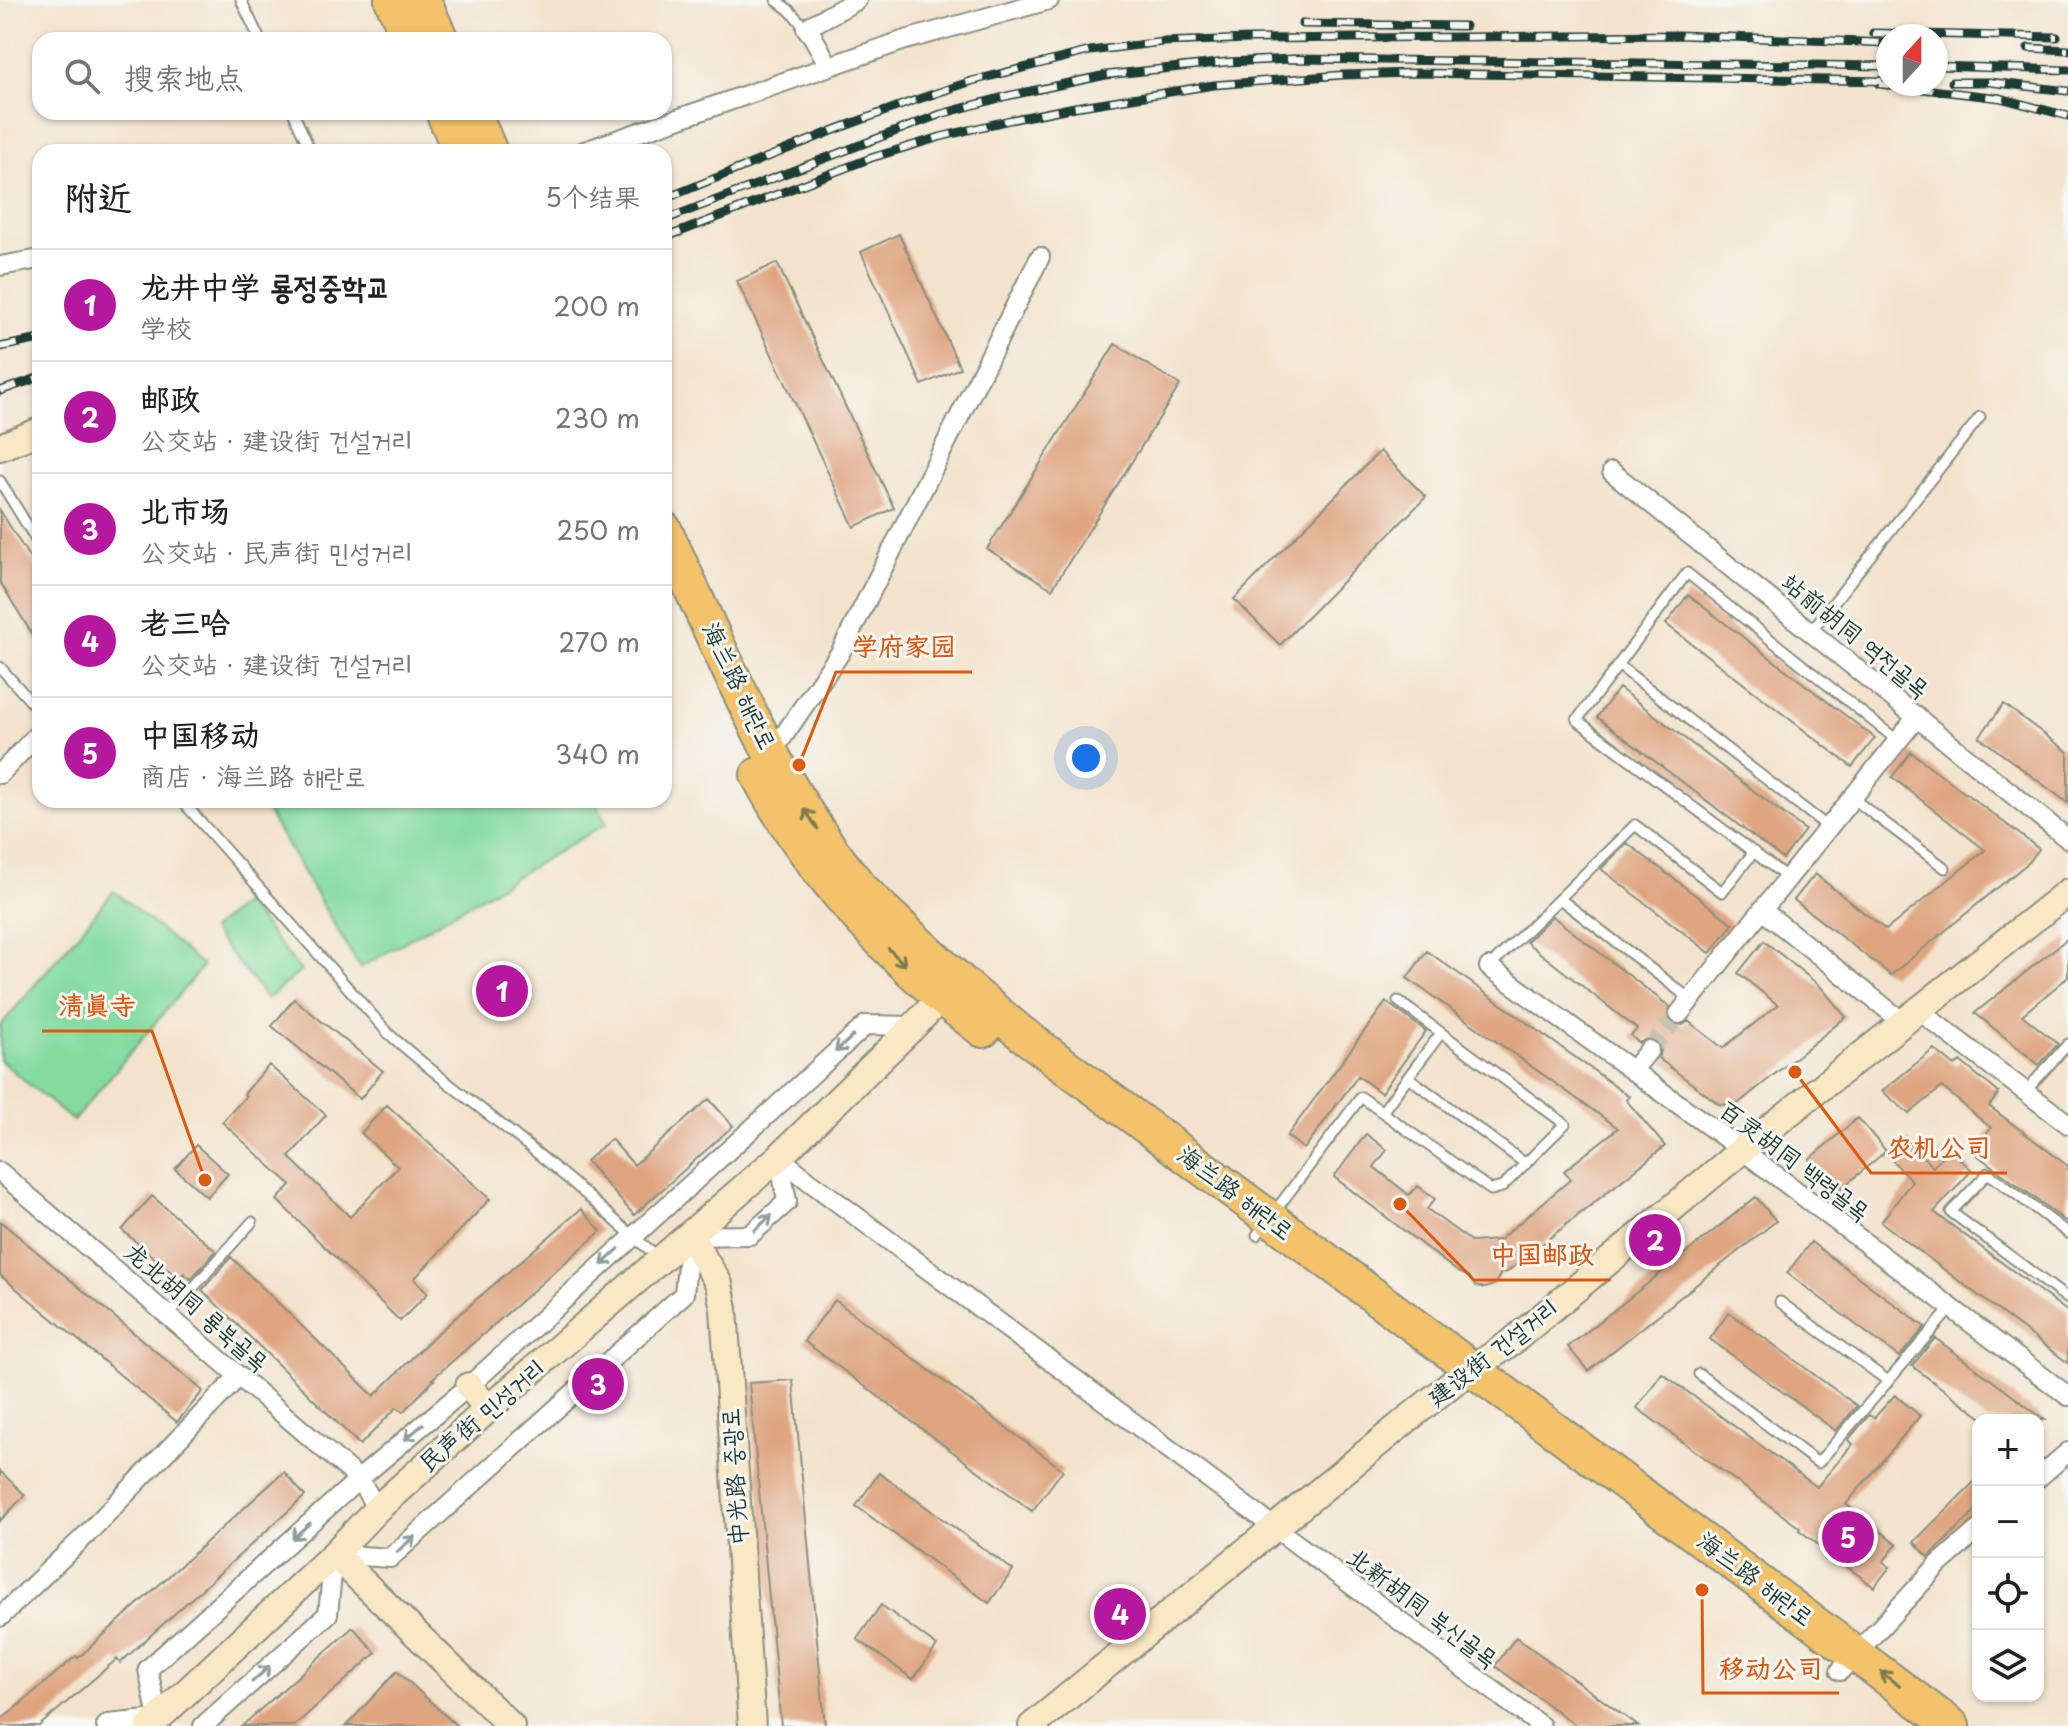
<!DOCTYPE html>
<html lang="zh">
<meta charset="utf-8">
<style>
:root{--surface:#fff;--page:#f6f6f6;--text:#202124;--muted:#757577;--line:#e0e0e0;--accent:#b5179e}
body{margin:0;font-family:"Playpen Sans","LXGW WenKai TC","Poor Story",sans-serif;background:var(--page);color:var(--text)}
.controls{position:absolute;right:24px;bottom:24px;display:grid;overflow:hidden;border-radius:16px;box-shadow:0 2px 6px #0004}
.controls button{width:72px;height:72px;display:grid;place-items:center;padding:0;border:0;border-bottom:2px solid var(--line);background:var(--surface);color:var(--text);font:40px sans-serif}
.compass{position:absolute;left:1876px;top:24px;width:72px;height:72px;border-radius:50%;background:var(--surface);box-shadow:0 2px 6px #0004;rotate:21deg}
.you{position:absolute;left:1086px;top:758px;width:28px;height:28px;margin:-20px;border:6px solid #fff;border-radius:50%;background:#1a73e8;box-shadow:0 0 0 12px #1a73e833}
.badge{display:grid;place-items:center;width:52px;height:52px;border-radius:50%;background:var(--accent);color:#fff;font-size:26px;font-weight:700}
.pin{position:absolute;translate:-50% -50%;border:4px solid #fff;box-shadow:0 2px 8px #0006}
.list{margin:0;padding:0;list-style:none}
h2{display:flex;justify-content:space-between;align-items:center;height:104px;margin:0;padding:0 32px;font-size:34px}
h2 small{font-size:26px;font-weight:400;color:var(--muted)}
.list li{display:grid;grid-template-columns:52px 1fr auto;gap:24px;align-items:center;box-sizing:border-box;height:112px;padding:0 32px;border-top:2px solid var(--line)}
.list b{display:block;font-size:30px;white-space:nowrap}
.list p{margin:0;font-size:26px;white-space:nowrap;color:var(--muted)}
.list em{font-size:26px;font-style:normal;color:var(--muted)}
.icon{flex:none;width:44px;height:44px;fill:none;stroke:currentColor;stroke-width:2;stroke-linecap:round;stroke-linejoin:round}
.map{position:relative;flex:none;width:2068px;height:1726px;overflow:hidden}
.search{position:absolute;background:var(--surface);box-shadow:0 2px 6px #0004;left:32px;top:32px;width:640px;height:88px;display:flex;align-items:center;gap:20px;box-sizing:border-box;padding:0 28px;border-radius:24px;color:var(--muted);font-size:30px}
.panel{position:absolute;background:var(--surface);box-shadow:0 2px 6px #0004;left:32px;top:144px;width:640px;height:664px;border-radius:24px}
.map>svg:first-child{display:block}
.green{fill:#83dba0;stroke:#518c6a;stroke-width:2}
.building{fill:#dfa580}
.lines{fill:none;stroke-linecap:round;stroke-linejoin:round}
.street-tunnel{stroke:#c9c2ae;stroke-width:18;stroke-dasharray:18 9;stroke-linecap:butt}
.lane-casing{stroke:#899080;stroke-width:13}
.street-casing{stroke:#899080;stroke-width:22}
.secondary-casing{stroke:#899080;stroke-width:30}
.highway-casing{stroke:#899080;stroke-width:38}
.lane{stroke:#fff;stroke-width:9}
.street{stroke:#fff;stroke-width:18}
.secondary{stroke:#fae7c3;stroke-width:26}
.highway{stroke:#f3c26a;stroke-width:34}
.rail-casing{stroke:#1f3d34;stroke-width:9}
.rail{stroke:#f6f6f2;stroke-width:6;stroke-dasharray:18;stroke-linecap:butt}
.oneway{stroke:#7e794c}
.oneway2{stroke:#8f9e9a}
.labels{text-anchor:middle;stroke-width:6;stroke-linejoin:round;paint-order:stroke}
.street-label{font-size:24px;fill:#1f3d34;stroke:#f6f6f2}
.leader{fill:none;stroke:#de580e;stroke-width:3}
.callout-dot{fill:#de580e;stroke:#f6f6f2;stroke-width:3}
.callout-label{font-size:26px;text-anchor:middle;font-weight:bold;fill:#de580e;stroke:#f6f6f2;stroke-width:6;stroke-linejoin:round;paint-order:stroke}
</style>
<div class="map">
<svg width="2068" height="1726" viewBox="0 0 2068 1726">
<rect width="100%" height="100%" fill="#f6f6f2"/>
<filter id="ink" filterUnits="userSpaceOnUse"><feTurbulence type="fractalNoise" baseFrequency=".0125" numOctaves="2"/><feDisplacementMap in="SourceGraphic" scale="16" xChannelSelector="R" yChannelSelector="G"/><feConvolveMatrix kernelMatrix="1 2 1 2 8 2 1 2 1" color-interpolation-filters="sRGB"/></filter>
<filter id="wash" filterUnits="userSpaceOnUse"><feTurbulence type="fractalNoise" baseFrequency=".006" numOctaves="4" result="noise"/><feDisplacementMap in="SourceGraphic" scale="32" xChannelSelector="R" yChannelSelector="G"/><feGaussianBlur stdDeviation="1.8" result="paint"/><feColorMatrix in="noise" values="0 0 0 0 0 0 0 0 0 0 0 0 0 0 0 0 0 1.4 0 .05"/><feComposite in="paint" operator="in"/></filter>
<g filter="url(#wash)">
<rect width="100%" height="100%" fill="#f3e3cc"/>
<path class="green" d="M260 800H594L607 823 360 968Z
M114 891 203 966 73 1121 0 1060V1026Z
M245 902 301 971 267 999 211 930Z"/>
<g id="blocks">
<path class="building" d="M899 234 960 368 922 385 861 252Z
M777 263 894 508 854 527 737 281Z
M1115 344 1180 385 1052 589 987 549Z
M1380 451 1426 497 1280 645 1234 599Z
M0 510 40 575V647L0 582Z
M1688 595 1875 738 1852 767 1666 624Z
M1619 688 1805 830 1783 859 1597 717Z
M2004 704 2068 752V803L1979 737Z
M1911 752 2039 849 2029 862 1891 975 1794 900 1815 874 1886 930 1985 850 1892 777Z
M1627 843 1733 924 1710 953 1601 869Z
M1552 916 1670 1007 1668 1018 1672 1024 1683 1025 1688 1021 1723 1048 1778 1005 1738 973 1764 941 1820 986 1846 1017 1735 1106 1719 1104 1658 1058 1661 1051 1657 1041 1650 1038 1639 1043 1631 1036 1637 1029 1526 942Z
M2068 938V977L2022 1015 2058 1044 2039 1065 1975 1013Z
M1427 951 1629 1096 1626 1100 1665 1146 1507 1272 1501 1273 1495 1284 1486 1288 1476 1286 1468 1276 1458 1272 1334 1177 1366 1134 1387 1150 1374 1167 1409 1195 1418 1186 1435 1199 1427 1209 1472 1242 1499 1240 1571 1179 1564 1171 1618 1128 1407 978Z
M294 999 383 1071 360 1099 272 1026Z
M1386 1002 1426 1031 1381 1093 1358 1076 1304 1149 1287 1136Z
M1934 1049 1955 1066 1960 1061 1999 1093 1989 1106 2068 1166V1223L1973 1152 1991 1128 1942 1087 1909 1114 1882 1091Z
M269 1065 326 1115 289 1157 350 1217 398 1167 361 1133 387 1105 490 1199 414 1279 428 1293 400 1321 277 1200 291 1185 222 1122 246 1096 244 1094Z
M709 1099 733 1126 634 1215 586 1161 611 1139 634 1165Z
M1858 1118 1886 1151 1837 1192 1809 1159Z
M1908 1141 1933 1167 1948 1149 1972 1170 1934 1212 2068 1312V1363L1881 1222 1912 1181 1890 1158Z
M196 1145 228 1174 207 1197 175 1169Z
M152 1196 216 1251 191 1279 184 1273 179 1279 122 1230Z
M1756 1197 1776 1221 1588 1371 1568 1347Z
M581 1209 601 1231 432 1379 434 1380 403 1412 397 1407 360 1445 202 1290 231 1257 374 1396 432 1338Z
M0 1221 203 1391 177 1422 0 1275Z
M1811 1242 1925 1327 1899 1357 1787 1273Z
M835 1300 1063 1470 1032 1511 804 1341Z
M1729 1312 1857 1406 1836 1431 1710 1339Z
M1935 1338 2045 1420H1985L1912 1366Z
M1662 1373 1817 1487 1853 1444 1848 1440 1869 1415 1874 1418 1895 1395 1920 1416 1846 1504 1897 1544 1883 1562 1890 1567 1874 1587 1799 1530 1800 1528 1637 1408Z
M793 1380 825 1726H781L749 1383Z
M0 1471 25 1495 0 1521Z
M284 1472 305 1496 120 1663 117 1659 39 1726H0V1721L76 1656 78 1658Z
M879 1473 1013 1570 989 1603 856 1506Z
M1978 1478V1508L1929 1557 1914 1542Z
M881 1605 937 1646 913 1679 857 1639Z
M353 1627 376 1653 294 1726H242Z
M1516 1637 1638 1726H1577L1495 1666Z
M397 1671 457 1726H346Z"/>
</g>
</g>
<g filter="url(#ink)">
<use href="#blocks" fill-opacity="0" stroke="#899080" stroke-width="2"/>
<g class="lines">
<path class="street-tunnel" d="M1649 1050 1679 1014"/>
<g class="lane-casing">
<path id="lane" d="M241 0 260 40
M776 0 789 10 806 28
M293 112 311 152
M0 481 40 546
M1811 631 1980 417
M1618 665 1828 827
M0 667 40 712
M1852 798 1945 868
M183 802 389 1034C444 1083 505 1125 561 1173 594 1200 624 1231 659 1257
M1788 878 1577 720 1687 573 1898 741
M1560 899 1690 999
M1489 967 1635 825 1722 892 1754 852
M1408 1077 1526 1164
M2025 1092 2068 1044
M1382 1112 1441 1033
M2068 1233 1988 1173 1951 1212 2068 1299
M1257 1235 1361 1097 1491 1190 1502 1187 1565 1124 1398 1001
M1780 1302 1888 1381
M169 1315 252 1222
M1699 1374 1818 1463 1951 1308"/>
</g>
<g class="street-casing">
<path id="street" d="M829 66 813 37 806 28 857 0
M582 152 902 41 1049 0
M0 266 40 259
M1612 472 2068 839
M771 754 840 653 1040 257
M0 774 40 732
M1762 910 1903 1022
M1489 967 1742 1150 2068 1396
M1918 1010 2068 1124
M1679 1014 1917 717
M1632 1071 1649 1050
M779 1157 809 1181 1541 1726
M0 1172 359 1479 377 1509
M2038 1478 2068 1452
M0 1617 85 1536 239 1376
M1840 1671 1939 1564 1978 1530
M158 1719 148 1669 359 1479 469 1386 866 1025 914 1026
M106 1726 108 1724 158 1719
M203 1726 328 1614 334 1554 390 1558 684 1294 690 1236 750 1235 787 1202 779 1157"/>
</g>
<g class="secondary-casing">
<path id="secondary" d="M0 447 40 431
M690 1236 719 1284 724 1309 752 1726
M469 1386 488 1409
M334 1554 511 1726
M150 1726 334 1554 377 1509 488 1409 779 1157 914 1026 953 985
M1032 1726 1409 1418 1454 1382 1513 1341 1742 1150 2068 892"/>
</g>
<g class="highway-casing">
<path id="highway" d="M392 0 410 40
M423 0 441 40
M443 112 461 152
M473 112 490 152
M664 529C721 650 773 783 859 886 870 898 882 909 894 920 934 960 978 997 1021 1033L1952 1726
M758 775C802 858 869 936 940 996 954 1008 969 1019 983 1030"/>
</g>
<use href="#lane" class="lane"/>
<use href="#street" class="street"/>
<use href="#secondary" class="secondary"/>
<use href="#highway" class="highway"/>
<g class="rail-casing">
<path id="rail" d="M1302 24 1465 26
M1873 33 2057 37
M2028 48 2068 50
M1936 66 2068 70
M1952 82H1989L2068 91
M1879 84 2000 98 2068 116
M664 199 837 129 910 102 972 81 1090 51 1162 42 1250 39 1678 35 1888 43
M664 220 941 114 1007 96 1106 75 1227 62 1293 59 1888 66
M664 238 871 158 940 137 1010 120 1075 107 1214 85 1342 75 1415 73 1888 81
M0 347 40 339
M0 391 40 377"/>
</g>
<use href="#rail" class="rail"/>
</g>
<defs><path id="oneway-shaft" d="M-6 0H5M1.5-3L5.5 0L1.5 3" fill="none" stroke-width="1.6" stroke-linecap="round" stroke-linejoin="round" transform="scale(2)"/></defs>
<g class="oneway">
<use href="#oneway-shaft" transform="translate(811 819) rotate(-124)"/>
<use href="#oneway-shaft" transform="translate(897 957) rotate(45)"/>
<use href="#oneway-shaft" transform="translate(1890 1679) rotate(-143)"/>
</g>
<g class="oneway2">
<use href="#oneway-shaft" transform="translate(844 1044) rotate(138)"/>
<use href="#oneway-shaft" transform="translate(763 1223) rotate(-42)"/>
<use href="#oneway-shaft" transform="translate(610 1257) rotate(137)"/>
<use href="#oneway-shaft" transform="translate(414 1432) rotate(140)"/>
<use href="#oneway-shaft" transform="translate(301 1531) rotate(138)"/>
<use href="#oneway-shaft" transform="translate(406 1544) rotate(-42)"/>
<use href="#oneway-shaft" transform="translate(261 1674) rotate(-42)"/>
</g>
</g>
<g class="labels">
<g class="street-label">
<text transform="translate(1855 636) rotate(39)" y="8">站前胡同 역전골목</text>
<text transform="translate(739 686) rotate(64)" y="8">海兰路 해란로</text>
<text transform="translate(1794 1161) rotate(37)" y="8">百灵胡同 백령골목</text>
<text transform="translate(1235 1193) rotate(37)" y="8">海兰路 해란로</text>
<text transform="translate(196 1307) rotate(41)" y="8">龙北胡同 룡북골목</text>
<text transform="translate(1493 1353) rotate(-38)" y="8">建设街 건설거리</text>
<text transform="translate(482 1416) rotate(-41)" y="8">民声街 민성거리</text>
<text transform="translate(735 1477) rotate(-94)" y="8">中光路 중광로</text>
<text transform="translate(1755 1579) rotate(37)" y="8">海兰路 해란로</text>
<text transform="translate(1422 1608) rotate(37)" y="8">北新胡同 북신골목</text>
</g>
</g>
<path class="leader" d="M799 765L836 672H972M205 1180L152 1031H42M1795 1072L1871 1173H2007M1400 1204L1474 1280H1610M1702 1590L1703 1693H1839"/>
<g class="callout-dot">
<circle cx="799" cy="765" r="8"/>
<circle cx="205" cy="1180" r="8"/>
<circle cx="1795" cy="1072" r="8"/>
<circle cx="1400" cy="1204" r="8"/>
<circle cx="1702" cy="1590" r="8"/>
</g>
<g class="callout-label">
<text x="904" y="656">学府家园</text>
<text x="97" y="1015">清真寺</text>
<text x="1939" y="1157">农机公司</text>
<text x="1542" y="1264">中国邮政</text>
<text x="1771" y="1678">移动公司</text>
</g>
</svg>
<div class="controls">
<button>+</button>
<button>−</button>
<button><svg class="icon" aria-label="locate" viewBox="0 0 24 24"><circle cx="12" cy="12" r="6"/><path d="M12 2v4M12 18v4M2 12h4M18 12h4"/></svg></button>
<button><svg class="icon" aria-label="layers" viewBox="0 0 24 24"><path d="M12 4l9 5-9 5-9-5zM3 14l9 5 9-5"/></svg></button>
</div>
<svg class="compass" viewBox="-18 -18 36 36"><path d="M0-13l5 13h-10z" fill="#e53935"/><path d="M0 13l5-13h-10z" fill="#757577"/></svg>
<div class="you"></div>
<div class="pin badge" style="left:502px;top:991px">1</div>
<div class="pin badge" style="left:1655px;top:1240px">2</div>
<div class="pin badge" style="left:598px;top:1384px">3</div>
<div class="pin badge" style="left:1120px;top:1614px">4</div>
<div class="pin badge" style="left:1848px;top:1537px">5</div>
<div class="search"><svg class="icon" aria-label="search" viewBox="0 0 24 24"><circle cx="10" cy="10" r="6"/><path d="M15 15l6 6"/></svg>搜索地点</div>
<section class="panel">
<h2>附近<small>5个结果</small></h2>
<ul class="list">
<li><span class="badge">1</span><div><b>龙井中学 룡정중학교</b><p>学校</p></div><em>200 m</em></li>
<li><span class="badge">2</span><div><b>邮政</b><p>公交站 · 建设街 건설거리</p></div><em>230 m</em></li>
<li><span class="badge">3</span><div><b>北市场</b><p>公交站 · 民声街 민성거리</p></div><em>250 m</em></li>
<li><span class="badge">4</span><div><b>老三哈</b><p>公交站 · 建设街 건설거리</p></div><em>270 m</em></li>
<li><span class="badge">5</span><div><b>中国移动</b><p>商店 · 海兰路 해란로</p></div><em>340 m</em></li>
</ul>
</section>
</div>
